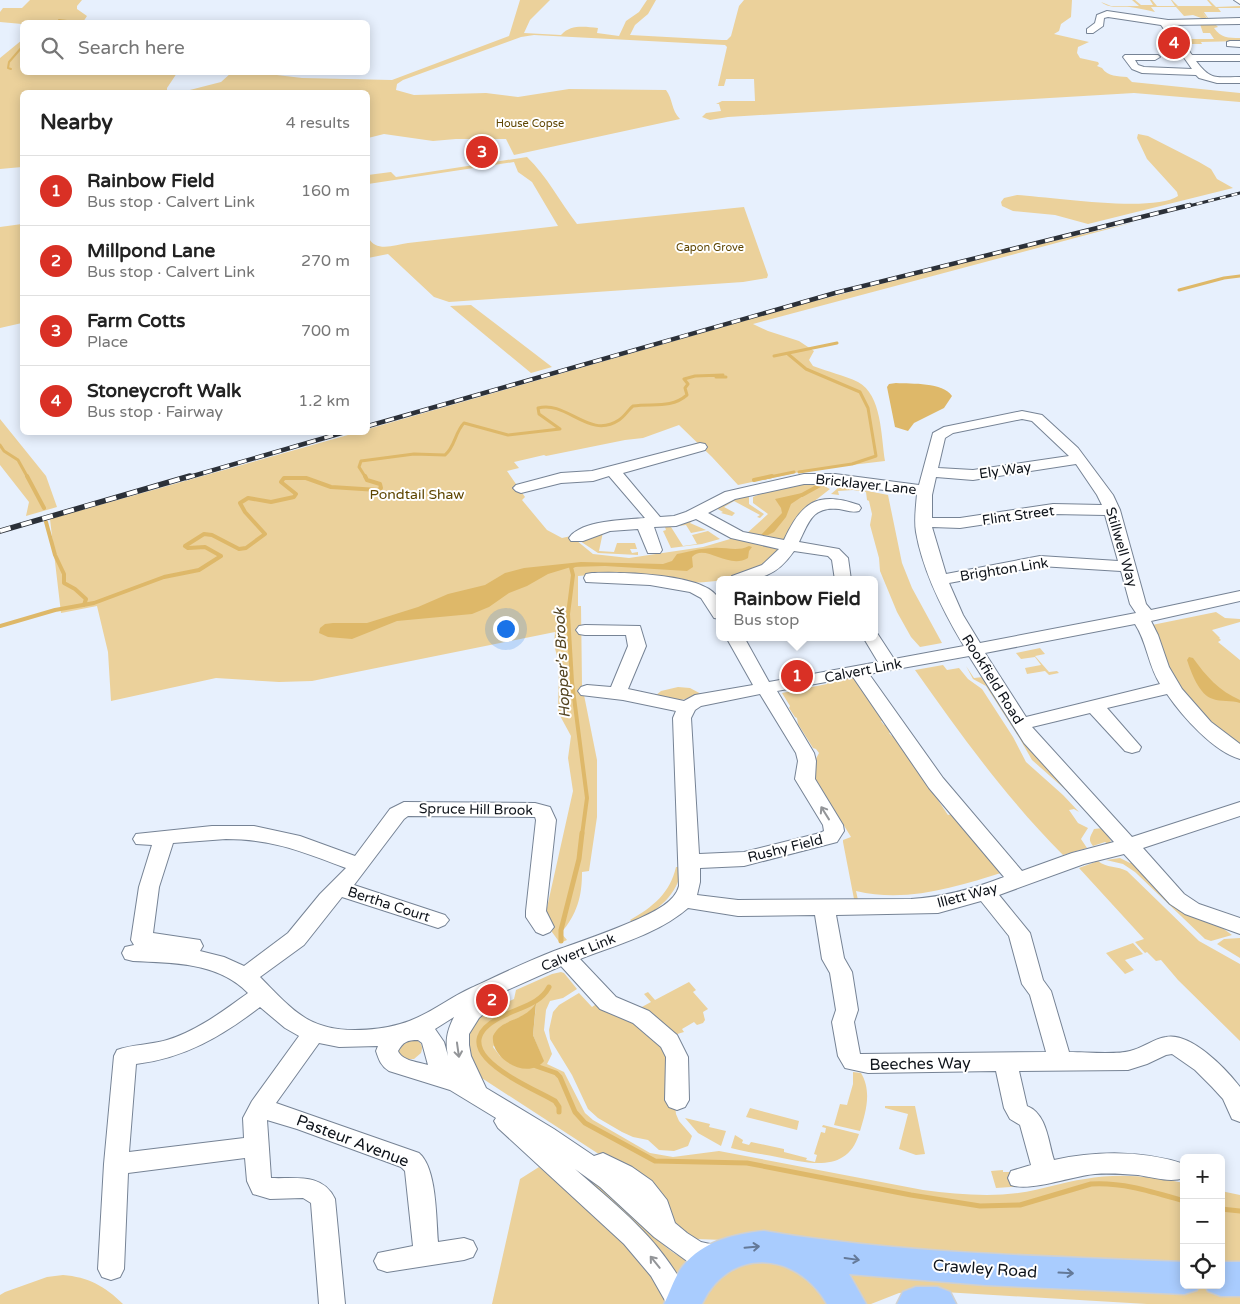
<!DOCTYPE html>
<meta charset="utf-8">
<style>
:root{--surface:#fff;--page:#f6f6f6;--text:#222;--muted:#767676;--line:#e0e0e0;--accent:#d93025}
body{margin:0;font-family:"Varela Round",sans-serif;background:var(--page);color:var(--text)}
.controls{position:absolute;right:15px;bottom:15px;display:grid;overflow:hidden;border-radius:8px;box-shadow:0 2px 12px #0003}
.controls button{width:45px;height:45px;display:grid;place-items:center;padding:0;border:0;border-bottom:1px solid var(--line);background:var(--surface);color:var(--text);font:25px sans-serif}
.you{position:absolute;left:505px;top:628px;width:18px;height:18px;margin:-12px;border:4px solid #fff;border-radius:50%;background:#1a73e8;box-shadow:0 0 0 8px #1a73e833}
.badge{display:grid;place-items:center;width:32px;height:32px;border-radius:50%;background:var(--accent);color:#fff;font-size:16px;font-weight:700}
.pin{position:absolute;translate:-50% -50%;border:2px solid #fff;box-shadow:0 1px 5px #0006}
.popup{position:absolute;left:716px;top:576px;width:162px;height:65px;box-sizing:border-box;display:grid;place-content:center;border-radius:8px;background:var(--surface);filter:drop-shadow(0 1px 4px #0005);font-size:16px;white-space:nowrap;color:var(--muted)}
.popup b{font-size:19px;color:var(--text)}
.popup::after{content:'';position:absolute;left:50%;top:100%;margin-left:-10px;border:10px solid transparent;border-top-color:var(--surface)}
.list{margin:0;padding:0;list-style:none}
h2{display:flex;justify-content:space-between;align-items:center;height:65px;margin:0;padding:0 20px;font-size:21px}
h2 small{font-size:16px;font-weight:400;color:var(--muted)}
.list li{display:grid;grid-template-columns:32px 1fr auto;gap:15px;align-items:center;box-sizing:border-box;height:70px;padding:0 20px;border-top:1px solid var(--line)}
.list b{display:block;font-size:19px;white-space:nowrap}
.list p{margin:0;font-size:16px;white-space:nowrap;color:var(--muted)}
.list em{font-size:16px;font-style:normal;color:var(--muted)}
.icon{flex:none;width:28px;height:28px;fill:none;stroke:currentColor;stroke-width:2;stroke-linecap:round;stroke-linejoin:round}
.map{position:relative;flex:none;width:1240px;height:1304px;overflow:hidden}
.search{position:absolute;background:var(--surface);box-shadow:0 2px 12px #0003;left:20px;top:20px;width:350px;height:55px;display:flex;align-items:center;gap:12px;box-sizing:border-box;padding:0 18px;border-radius:8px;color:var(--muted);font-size:19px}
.panel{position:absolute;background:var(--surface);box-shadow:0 2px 12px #0003;left:20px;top:90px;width:350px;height:345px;border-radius:8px}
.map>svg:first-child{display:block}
.green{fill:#ebd19b;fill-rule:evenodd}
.water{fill:#deb869}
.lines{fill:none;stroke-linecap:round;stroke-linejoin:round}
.stream-far3{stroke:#deb869;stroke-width:2}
.stream-far2{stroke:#deb869;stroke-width:3}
.stream-far1{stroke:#deb869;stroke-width:4}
.stream{stroke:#deb869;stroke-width:5}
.minor-casing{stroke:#768395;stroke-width:2}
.highway-casing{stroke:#cfd0d1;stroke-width:3}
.minor{fill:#fff;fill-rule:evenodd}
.highway{fill:#a9ccfe;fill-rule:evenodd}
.rail-far2-casing{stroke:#2c3139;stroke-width:3}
.rail-far1-casing{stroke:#2c3139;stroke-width:4.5}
.rail-casing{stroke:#2c3139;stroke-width:5.5}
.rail-far2{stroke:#fff;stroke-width:2;stroke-dasharray:6;stroke-linecap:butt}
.rail-far1{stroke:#fff;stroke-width:3;stroke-dasharray:9;stroke-linecap:butt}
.rail{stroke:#fff;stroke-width:4;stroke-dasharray:11;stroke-linecap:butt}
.oneway{stroke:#939598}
.oneway2{stroke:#647998}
.labels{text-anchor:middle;stroke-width:4;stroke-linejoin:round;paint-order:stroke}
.far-park-label{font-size:11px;fill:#5e4501;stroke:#fff}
.street-label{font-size:14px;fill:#0f141b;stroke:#fff}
.park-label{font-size:14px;fill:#5e4501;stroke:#fff}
.water-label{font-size:15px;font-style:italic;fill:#534320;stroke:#fff}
.near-street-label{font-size:16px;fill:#0f141b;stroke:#fff}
</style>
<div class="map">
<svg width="1240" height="1304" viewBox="0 0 1240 1304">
<rect width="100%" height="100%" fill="#e7f0fd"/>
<path class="green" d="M30 0H82L77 6V9L87 16 83 22H22V24L0 22V12L3 8H22Z
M520 0H550L530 20 524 33 561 35C571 24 585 27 598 28L597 33 619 36 626 21 639 12 647 0H656L648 14 635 25 630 35 722 40H727L731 36 739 6 744 0H1072L1071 17 1061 24 1059 31 1054 34 1089 42 1078 47 1077 53 1080 58 1098 62 1099 64 1097 66 1102 68C1108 77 1118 76 1127 77L1132 82 1240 93V102L1134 93 728 117 710 120 702 117 706 113 721 111 719 104H716L722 101H755L754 79H726L724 86H718L727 47 725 45 534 35 521 37 403 80 397 84 396 90 414 95 486 93 518 97 569 89 666 90C673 99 671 110 680 119L514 155 506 139H456L433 141 384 134 368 138V92H182L221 82 231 73H260L302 78 392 80 509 36Z
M1132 0H1135L1141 5H1153L1150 0H1152L1157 6H1175L1171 0H1172L1178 6H1212L1207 0H1209L1216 7 1240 6V8H1218L1221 12H1204L1210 21 1202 12 1209 21 1193 15 1184 16 1176 7H1151L1155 12C1147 10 1138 8 1130 7 1119 6 1110 9 1101 2L1111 6H1139Z
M1214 23 1218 27 1214 28C1221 38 1228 38 1240 38V41L1201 42 1202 44H1183L1181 39H1214L1210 33H1203L1200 24Z
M22 40V72L177 73 167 88V92H22V167L0 169V58Z
M1138 134 1148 136 1199 162 1211 169 1217 179 1233 188 1088 224 1055 215 1013 211 1002 206 1001 202 1004 198 1017 195C1051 197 1153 213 1178 196L1177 192 1147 159 1137 138Z
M527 157C547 176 560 202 577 224L744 207 768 275 767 278 743 282 449 302 434 297 388 254 368 258V237C376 253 394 245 408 243L558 226 532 182 518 172 514 162 368 184V175L391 172 396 177Z
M1135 222 753 324 768 331 799 341 814 351 809 360 813 366C828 372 844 375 858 382 882 395 881 436 885 461L809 470 738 485 712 457 679 425 643 438 625 440 546 456 544 455 514 462 519 468 507 471 525 497 522 500 547 530 562 538 571 536 593 554 629 558 703 547 737 537 782 548C746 600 645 579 590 575L578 576V606H581L582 685 597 760V817L589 871 582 872C582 897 577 914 561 933L567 940 560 943 544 921 573 791 568 758 571 736 558 712 559 663 554 645 555 632 312 681 279 682 216 678 111 701 108 652 97 606 61 613 50 519 355 433 368 432V429L807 303 981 258Z
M22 224V323L0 328V227Z
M471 305 552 367 531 373 450 306Z
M0 419 46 476 57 507 26 516 29 502 0 465Z
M810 483 820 484 830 489 803 510 785 540 746 534 768 514 753 503V497L763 493Z
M838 488H853L888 495 902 563 912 588 942 643 920 647 911 637 897 612 880 571 879 558 870 525 872 514 869 501 867 500 866 492 853 490 838 491 839 495 831 494Z
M746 496 749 497V504L764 514 760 518 757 517 760 515 734 501 724 507 735 513 732 516 721 513 723 512 716 508 730 501Z
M692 521 690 523 706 530 691 533 686 525 671 527 683 546 697 544 692 535 708 531 720 539 702 544 671 548 663 531 666 530 665 527Z
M603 532 599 551 614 552 617 543H635L637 549H630L632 553 638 552V555L598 553 580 541Z
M1216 612 1225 618 1240 619V622L1212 630 1220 638H1219L1221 640 1218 642 1240 660V749L1230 742 1173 683 1152 625Z
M1040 648 1045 654 1035 656 1049 672 1057 671 1059 673 1049 675 1045 671 1027 674 1025 668 1041 665 1035 657 1021 659 1016 653Z
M943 665 947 670 959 668 968 679 982 689 1013 737 1026 762 1063 795 1079 812 1074 809 1069 810 1078 823 1088 828 1081 839 1087 848 1063 855C1007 799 961 735 915 670Z
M966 666 974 678 983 677 1014 726 1097 822H1095L1067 791 1032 760 1020 739 986 686 973 679Z
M844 676 859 678 884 720 881 721 884 725 887 724 892 732 889 733 892 736H895L948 815 956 813 1004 872C956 887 907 903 856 891L858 900 854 899 843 842V840L851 837 816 780H811L810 770 819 753 816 749 813 748 798 724 797 718 795 717 789 708 790 706 782 693 827 684 829 680Z
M678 687 690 688 703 695 681 700 655 696 661 691Z
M1103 828 1111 841 1108 844 1105 842 1093 846C1087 839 1091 836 1094 829Z
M1120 858 1130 863 1133 862 1232 935 1211 941 1205 939 1135 872 1123 864 1106 860Z
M1098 861C1106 868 1118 866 1127 871L1199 941 1240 964V1041L1178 980 1161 960 1156 961 1147 952 1145 953 1135 942 1144 939 1079 868Z
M676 867H682C678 896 657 910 634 924L630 920C653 907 670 893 676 867Z
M1240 938V958L1217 944 1224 939Z
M1133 943 1143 954 1125 960 1134 970 1125 974 1106 953Z
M561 972 564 973 577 989 563 998 550 1001 546 1010 544 1030 552 1054 547 1064 564 1072 585 1113 593 1120 650 1153 673 1157 719 1151 923 1190C955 1194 987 1197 1018 1193 1041 1190 1063 1182 1085 1179 1118 1173 1151 1176 1184 1183V1269L724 1240 696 1239 683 1233 675 1227 654 1190 474 1073 462 1044 484 1006 493 1009 514 999 516 990 552 974ZM536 1005 533 1035 543 1060 531 1068 500 1056 493 1047 505 1024 527 1014Z
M689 982 696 990 693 992 708 1009 703 1012 705 1020 703 1023 697 1025 694 1022 682 1029 684 1032 674 1035 640 1008 651 1002 644 994 648 992 655 1000Z
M579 993 592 1007 598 1003 631 1017 668 1048 676 1114 679 1121 692 1136 688 1146 674 1151 659 1150 648 1140 633 1137 622 1132 598 1118 588 1109 572 1075 550 1039 549 1030 553 1012 559 1005Z
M413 1039C420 1041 424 1045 421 1053L414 1059H401L395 1047Z
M853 1072 861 1073C872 1091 866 1112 860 1131L834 1125 840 1104 847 1105 853 1084Z
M885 1106H915L925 1154 916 1155 899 1149 908 1114 885 1108Z
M750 1108 799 1121 797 1130 746 1117Z
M685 1118 710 1124 709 1127 726 1131 721 1146 698 1133Z
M823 1125 859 1134C847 1174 808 1163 777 1157 762 1154 746 1152 731 1148L735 1135 743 1140 742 1143 749 1145 751 1142 784 1149V1152L807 1158 806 1160 815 1162 817 1155 814 1154 821 1132 825 1133 826 1128 822 1127Z
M539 1167C581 1203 646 1251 666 1304H492L520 1179Z
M1003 1170V1172H1010L1011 1175 1025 1186 996 1188 991 1171Z
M587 1175C604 1190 622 1205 639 1221 656 1236 668 1254 691 1261L678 1278 581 1179Z
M1221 1191 1240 1195V1271L1221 1270Z
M764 1260 785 1264 805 1274 831 1304H699L706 1288 741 1263Z
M846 1272 1240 1288V1304H1147L927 1291 899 1293 871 1304H864Z
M63 1275C88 1277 105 1286 123 1304H0V1295L5 1292 47 1277Z"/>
<path class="water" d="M896 383C912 384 943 382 952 396L944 408 914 423 908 431 895 427 887 387 889 384Z
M802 493 806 494 791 504 786 517 774 532 768 535H761L782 513 781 508 775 499Z
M749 546 752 547 749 551 748 558C728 570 705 543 692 557L693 567 687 571 605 566 571 567 548 574 527 586 509 593 489 607 472 614 397 621 352 639 328 637 319 633 320 628 325 624 333 623H367L418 607 448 594 485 585 505 573 524 568 581 562 663 564 672 561 677 554C688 552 701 548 713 548 726 547 737 552 749 546Z
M1189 657 1193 658C1206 676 1219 691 1240 700V703C1231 700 1221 702 1213 699 1199 695 1191 672 1187 660Z
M536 1003 533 1035 544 1061C528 1081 490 1059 493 1036 502 1017 523 1023 536 1003Z"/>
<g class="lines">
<path class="stream-far3" d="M59 20 75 22
M11 69 8 68 9 62 22 47"/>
<path class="stream-far2" d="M1179 290 1224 278 1240 276
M788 354 806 369 860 392 868 408 876 456 852 464 799 472
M774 356 837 343
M716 377H726
M0 445 4 451 18 460 28 478
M366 478 359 467 361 461 414 454 445 455C455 447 455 432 464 423L508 435 560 429 539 414 538 408C567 400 589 440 619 420 625 416 628 410 633 406 652 403 671 409 687 395L685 388 688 384 684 379 695 376 723 375
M765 478 794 472"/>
<path class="stream-far1" d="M27 476 44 508
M754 480 772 476
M802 495 822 484
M46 522 55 555 64 574V583L75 589 86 599 84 605
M575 565 571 567 573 575 568 614 572 682 587 798 582 835
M0 626 55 610 94 603 164 577 199 570 221 556 205 547 188 548 185 546 204 534 212 535 239 549 246 548 265 534 245 512 240 503 248 498 271 502 294 497 296 494 281 482 284 478H306L331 487 378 490 381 488 380 484 367 480 365 476"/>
<path class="stream" d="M561 941V930L579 859 582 833
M549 987C540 1004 521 1007 505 1015 434 1048 527 1085 555 1101L559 1107V1112
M536 1066 556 1073 560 1077 575 1112 585 1123 655 1161 747 1163 911 1195 980 1206 1020 1205 1091 1184C1123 1182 1153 1192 1184 1201
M1221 1209 1240 1211"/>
<g class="minor-casing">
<path id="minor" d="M1234 0H1240V4Z
M1107 11 1168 20 1240 18V24L1170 25 1192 55H1240V61H1196C1211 81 1216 77 1240 77V83H1217L1199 78 1196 75 1142 73 1132 69 1123 57 1125 55H1158L1160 57 1155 60H1135L1138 65 1144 67 1192 69 1161 25 1108 17 1104 18 1103 26 1093 33H1087V29L1095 23 1097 15Z
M1230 41H1240V47L1227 46V42Z
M1022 411 1042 415 1078 448 1113 495 1120 510 1146 604 1151 610 1240 591V601L1151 621 1158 635 1169 667 1182 689 1211 722 1240 744V759C1214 752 1182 716 1167 694L1107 708 1141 747 1139 751 1132 753 1125 751 1090 713 1032 727 1132 837 1240 802V816L1143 848 1184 894 1199 904 1240 918V934L1185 914 1170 904 1124 854 1084 864 999 895 1030 933 1043 980 1051 991 1069 1052C1085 1052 1116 1055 1130 1051 1143 1048 1153 1039 1166 1037 1191 1032 1226 1069 1240 1087V1122L1232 1119 1223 1099 1212 1087 1195 1070 1172 1054 1166 1055 1147 1064 1128 1070 1019 1071 1027 1106C1047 1114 1048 1141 1054 1160 1095 1151 1143 1150 1184 1164V1178C1169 1183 1153 1177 1138 1175 1124 1174 1109 1173 1095 1174 1072 1176 1030 1192 1011 1185L1008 1178 1011 1171 1031 1165 1020 1125 1010 1119 1004 1108 996 1071 868 1073 845 1068 838 1056 832 1022 836 1010 830 973 822 959 815 915 738 916 688 908C658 934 616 945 580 959L616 997 649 1011 677 1035 688 1057 689 1100 685 1107 677 1110 669 1107 665 1100 666 1057 661 1047 633 1023 600 1009 561 966 494 996 496 999 493 1005 479 1018 469 1034V1045L471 1056 486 1088 554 1129 594 1156 603 1153 632 1167 652 1181 667 1200 675 1223 687 1233 701 1242 728 1248 732 1256 728 1264 719 1267 687 1261 654 1237 600 1187 575 1169C624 1212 665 1243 693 1304H667L651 1276 624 1244 498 1128 494 1121 496 1118 450 1090 389 1071C381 1066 379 1060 376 1051L378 1046 339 1047 319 1043 276 1103 419 1153C437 1168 436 1219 438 1242L464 1238 473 1241 477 1249 473 1257 464 1260 387 1272 378 1269 374 1261 378 1253 413 1246 405 1171 401 1167 297 1129 267 1120 271 1178C296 1179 323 1173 335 1199L345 1304H319L311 1203 303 1198 270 1199 253 1194 247 1181 245 1158 128 1173 124 1269 120 1277 111 1280 102 1277 98 1269 104 1164 114 1056 117 1050C133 1044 151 1045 167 1040 197 1031 223 1011 248 993 218 962 173 963 133 961L125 959 122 953 125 947 134 945 131 940 139 887 152 845 136 844 133 839 136 834 212 826H254L300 836 355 856 390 809 404 802 535 803 550 807 556 820 546 911 554 927 550 932 543 935 536 932 526 917V911L536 820 535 817 408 816 404 819 354 885 445 915 449 920 445 925 438 928 342 897 304 945 260 977C292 1009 307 1030 355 1030 370 1030 386 1028 400 1024 426 1017 447 999 471 988 499 975 526 962 554 951 582 941 609 932 636 920 651 913 675 903 679 886L673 718 676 711 623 700 581 695 578 691 581 687 587 685 611 687 628 646 626 635H585L579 634 576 630 579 626 585 625 640 626 646 646 628 689 684 701 695 695 753 685 726 637H744L769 682 878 662 863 637H874V633H877L894 659 964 646C943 611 923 572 916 532 914 520 916 506 917 494L835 484H804L735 499 708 513 743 532 784 540C801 503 817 490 859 505L861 508 859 511C851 513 846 510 839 509 812 506 809 522 799 542L839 549 848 558 851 580H835L832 560 828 556 794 551C776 577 760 580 730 580L732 576 762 565 779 549 731 538 696 519 676 526 654 527 662 550 660 553H648L638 529 610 531 583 541H571L569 538C581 520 625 520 645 518L609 476 593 481 561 483 521 493 516 491 513 488 516 485 561 473 592 471 700 443 705 444 707 447 705 450 623 473 660 517 674 516 686 512 725 492 804 474H835L919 485 933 433 944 427ZM1022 419 1032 421 1069 456 973 470 938 468 945 438 953 433ZM1076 464 1097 495 1102 505 1053 504 960 518H932V495L936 477 973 480ZM1053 514 1105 515 1118 561 1040 556 946 574 932 527 960 528ZM1040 566 1121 571 1130 604 1136 613 980 643 963 615 949 583ZM1135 624C1147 642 1148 665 1160 684L1026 717 985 653ZM969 656 1024 743 1114 842 1072 853 1022 871 943 778 869 674ZM853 677 929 788 1004 877C973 889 944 897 911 899L738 900 697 895 700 882V868L744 866 837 842 844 831 843 825 815 779 816 761 814 753 777 691ZM760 694 796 753 798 761 795 779 823 825 824 831 820 833 744 852 699 854 691 718 695 710 701 706ZM226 839C273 839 303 852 346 868L320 894 288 933 244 966 224 957 200 951 203 946 200 940 153 933 159 887 173 843ZM981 901 1009 936 1022 984 1030 995 1046 1052 860 1054 854 1022 858 1010 852 972 844 958 836 915 938 913ZM260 1007 285 1028 299 1036 252 1101 243 1118 244 1138 129 1152 136 1064C185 1058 222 1036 260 1007ZM454 1017C447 1031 445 1041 448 1056L444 1042 435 1029ZM418 1040 422 1043 428 1065C419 1062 402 1061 398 1051 403 1042 407 1040 418 1040Z
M592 573C617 572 710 573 719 600 721 605 720 613 720 619L714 618 701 598 690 592 650 585 586 582 584 578 586 574Z"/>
</g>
<g class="highway-casing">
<path id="highway" d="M764 1231C901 1254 1044 1256 1184 1262V1285H1199L1197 1290 1184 1294 985 1285 849 1274 866 1304H827C797 1251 729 1246 702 1304H664C670 1292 675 1276 683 1266 703 1241 734 1234 764 1231Z
M1221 1262H1240V1296H1221L1208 1291 1205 1285H1221Z
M916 1287H937L950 1292 956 1304H897L903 1292Z"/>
</g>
<use href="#minor" class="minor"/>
<use href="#highway" class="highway"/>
<g class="rail-far2-casing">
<path id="rail-far2" d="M1185 207 1240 193"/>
</g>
<g class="rail-far1-casing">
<path id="rail-far1" d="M368 426 835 293 1190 205
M186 478 345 432"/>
</g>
<g class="rail-casing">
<path id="rail" d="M0 531 190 476"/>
</g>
<use href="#rail-far2" class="rail-far2"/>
<use href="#rail-far1" class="rail-far1"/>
<use href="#rail" class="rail"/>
</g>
<defs><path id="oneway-shaft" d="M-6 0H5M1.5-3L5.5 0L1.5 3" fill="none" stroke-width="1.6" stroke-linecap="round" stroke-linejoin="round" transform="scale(1.25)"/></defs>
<g class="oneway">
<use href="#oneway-shaft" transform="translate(825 813) rotate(-122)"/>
<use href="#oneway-shaft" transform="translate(458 1050) rotate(82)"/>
<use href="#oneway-shaft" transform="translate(655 1262) rotate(-129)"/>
</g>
<g class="oneway2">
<use href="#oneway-shaft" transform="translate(752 1247) rotate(-5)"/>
<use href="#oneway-shaft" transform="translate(852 1259) rotate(8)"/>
<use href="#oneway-shaft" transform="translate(1066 1273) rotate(3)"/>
</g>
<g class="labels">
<g class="far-park-label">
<text x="530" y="127">House Copse</text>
<text x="710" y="251">Capon Grove</text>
</g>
<g class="street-label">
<text transform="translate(1005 470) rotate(-8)" y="5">Ely Way</text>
<text transform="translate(866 484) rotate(6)" y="5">Bricklayer Lane</text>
<text transform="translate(1018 515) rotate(-8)" y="5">Flint Street</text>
<text transform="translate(1122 547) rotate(74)" y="5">Stillwell Way</text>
<text transform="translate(1004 569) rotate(-9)" y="5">Brighton Link</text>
<text transform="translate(863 670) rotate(-11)" y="5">Calvert Link</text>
<text transform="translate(993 679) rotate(58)" y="5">Rookfield Road</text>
<text transform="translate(476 809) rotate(1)" y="5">Spruce Hill Brook</text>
<text transform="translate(785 848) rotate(-14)" y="5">Rushy Field</text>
<text transform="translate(967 895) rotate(-15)" y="5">Illett Way</text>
<text transform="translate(389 904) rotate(18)" y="5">Bertha Court</text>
<text transform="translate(578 952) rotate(-22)" y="5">Calvert Link</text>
</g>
<g class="park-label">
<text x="417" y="499">Pondtail Shaw</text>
</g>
<g class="water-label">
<text transform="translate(562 663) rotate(-93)" y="5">Hopper's Brook</text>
</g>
<g class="near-street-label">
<text transform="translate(920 1063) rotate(-1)" y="6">Beeches Way</text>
<text transform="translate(353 1140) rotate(21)" y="6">Pasteur Avenue</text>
<text transform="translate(985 1268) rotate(4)" y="6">Crawley Road</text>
</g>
</g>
</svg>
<div class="controls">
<button>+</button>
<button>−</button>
<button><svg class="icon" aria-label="locate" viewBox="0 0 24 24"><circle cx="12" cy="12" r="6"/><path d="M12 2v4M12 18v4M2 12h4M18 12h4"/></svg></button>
</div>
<div class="you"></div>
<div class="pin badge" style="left:797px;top:676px">1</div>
<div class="popup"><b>Rainbow Field</b>Bus stop</div>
<div class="pin badge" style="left:492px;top:1000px">2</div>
<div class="pin badge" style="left:482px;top:152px">3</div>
<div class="pin badge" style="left:1174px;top:43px">4</div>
<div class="search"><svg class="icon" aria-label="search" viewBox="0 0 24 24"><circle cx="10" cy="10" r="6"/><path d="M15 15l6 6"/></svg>Search here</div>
<section class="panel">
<h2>Nearby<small>4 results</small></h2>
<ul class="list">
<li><span class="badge">1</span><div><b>Rainbow Field</b><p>Bus stop · Calvert Link</p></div><em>160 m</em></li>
<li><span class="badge">2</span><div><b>Millpond Lane</b><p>Bus stop · Calvert Link</p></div><em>270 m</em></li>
<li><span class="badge">3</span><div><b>Farm Cotts</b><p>Place</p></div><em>700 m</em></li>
<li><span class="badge">4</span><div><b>Stoneycroft Walk</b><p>Bus stop · Fairway</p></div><em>1.2 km</em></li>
</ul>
</section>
</div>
